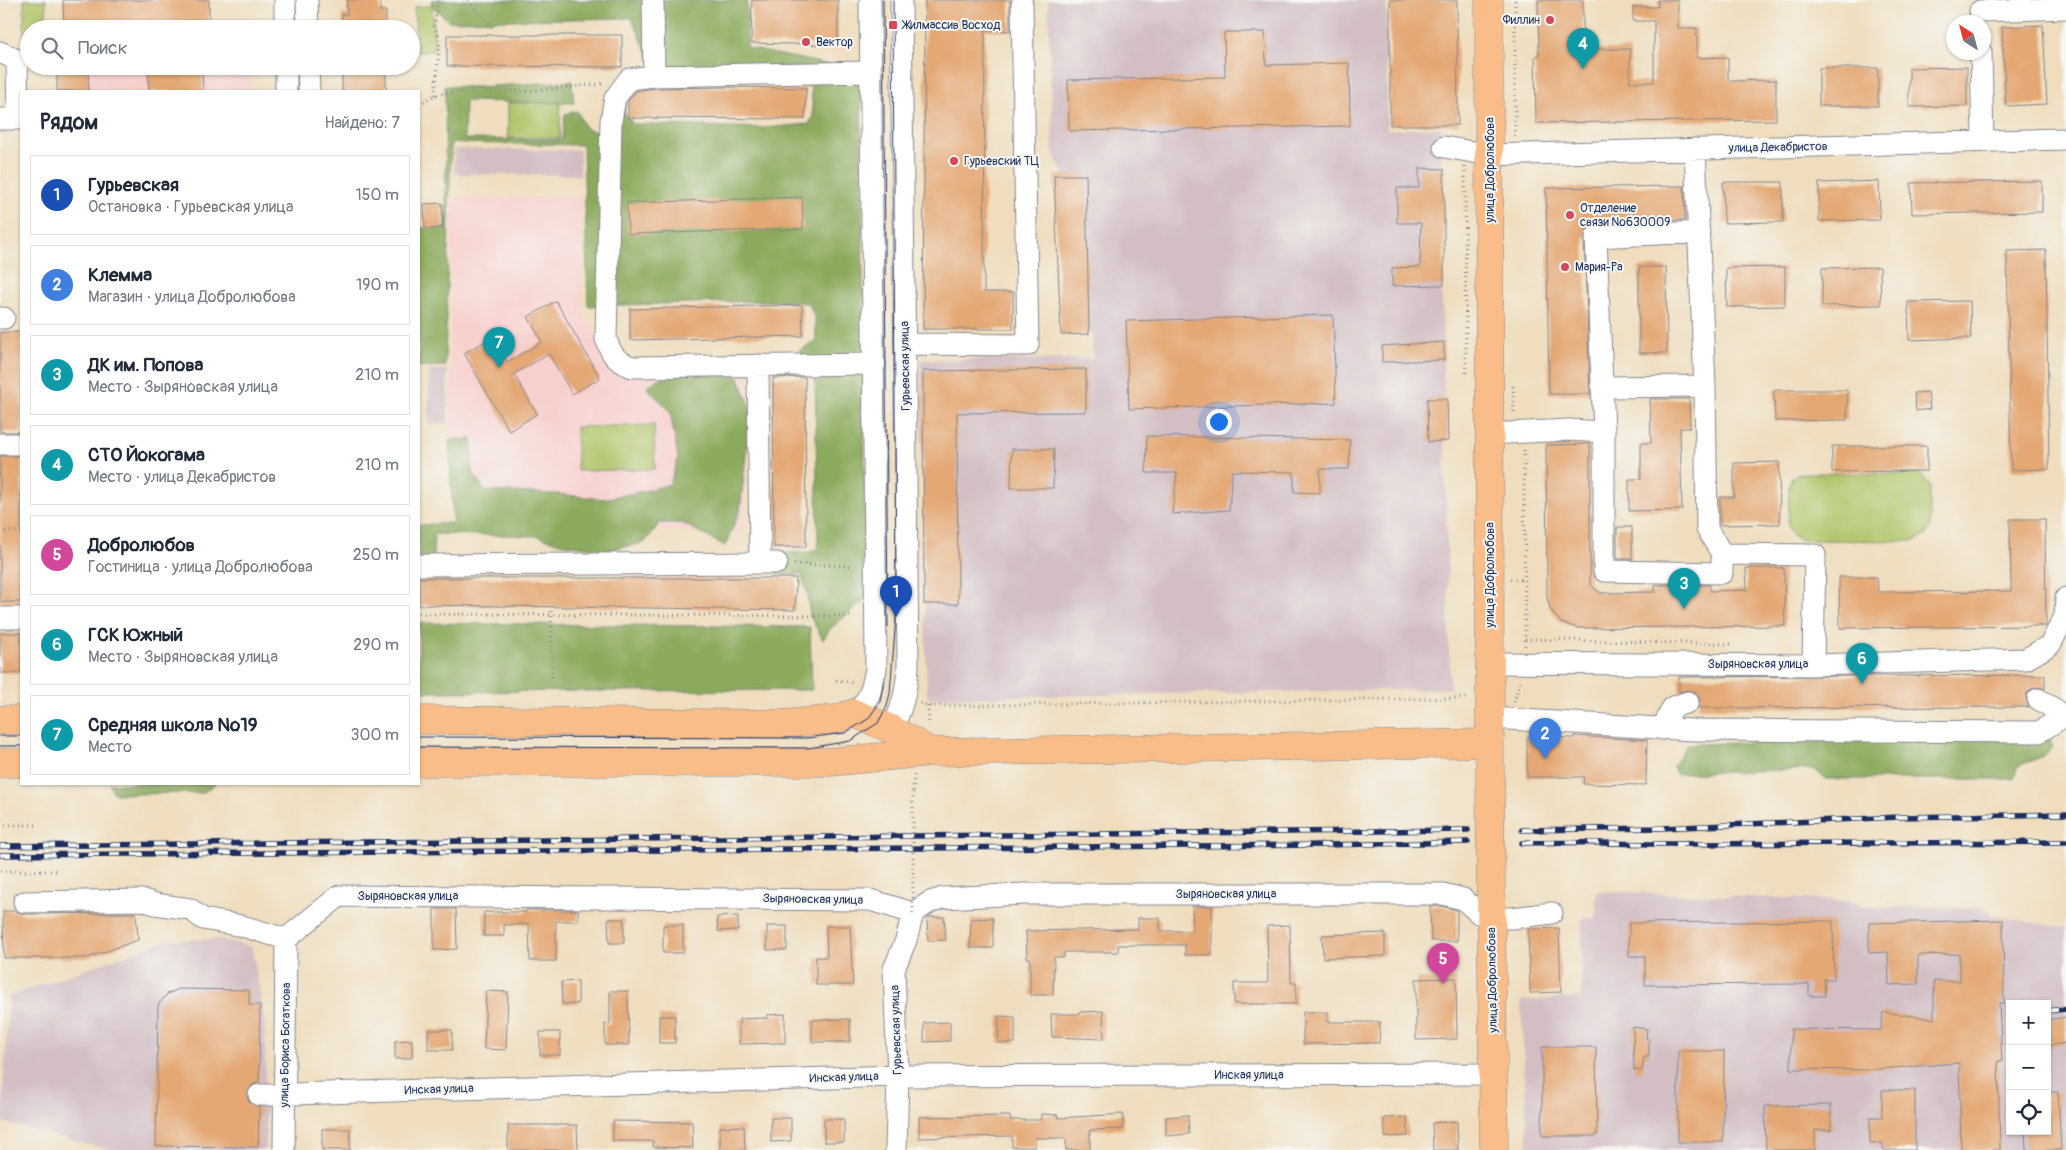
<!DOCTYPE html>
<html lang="ru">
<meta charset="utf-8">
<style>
:root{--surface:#fff;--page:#f2f2f3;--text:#1f2937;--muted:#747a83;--line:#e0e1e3;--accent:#d93025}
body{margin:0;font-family:Pangolin,sans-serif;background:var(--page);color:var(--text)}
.controls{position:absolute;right:15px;bottom:15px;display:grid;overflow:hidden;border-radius:0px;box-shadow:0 1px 4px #0004}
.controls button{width:45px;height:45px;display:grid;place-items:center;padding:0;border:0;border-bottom:1px solid var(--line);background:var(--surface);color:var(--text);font:25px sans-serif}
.compass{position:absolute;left:1946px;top:15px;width:45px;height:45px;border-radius:50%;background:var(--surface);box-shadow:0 1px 4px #0004;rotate:324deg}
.you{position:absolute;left:1218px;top:421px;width:18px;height:18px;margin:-12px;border:4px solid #fff;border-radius:50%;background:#1a73e8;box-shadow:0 0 0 8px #1a73e833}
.badge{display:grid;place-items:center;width:32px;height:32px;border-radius:50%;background:var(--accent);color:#fff;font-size:16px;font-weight:700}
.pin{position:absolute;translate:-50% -41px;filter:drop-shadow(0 1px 2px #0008)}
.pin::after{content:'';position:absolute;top:26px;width:18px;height:15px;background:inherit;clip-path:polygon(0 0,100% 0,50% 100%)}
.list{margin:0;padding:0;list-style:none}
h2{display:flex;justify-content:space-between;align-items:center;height:65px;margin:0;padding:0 20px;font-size:21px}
h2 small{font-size:16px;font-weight:400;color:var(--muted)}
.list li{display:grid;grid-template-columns:32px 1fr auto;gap:15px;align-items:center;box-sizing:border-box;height:80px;margin:0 10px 10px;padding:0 10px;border:1px solid var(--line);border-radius:0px}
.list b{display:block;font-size:19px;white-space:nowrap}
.list p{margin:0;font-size:16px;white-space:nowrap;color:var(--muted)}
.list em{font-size:16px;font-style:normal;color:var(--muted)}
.icon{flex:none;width:28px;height:28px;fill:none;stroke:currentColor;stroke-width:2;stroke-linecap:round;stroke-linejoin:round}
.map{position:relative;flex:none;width:2066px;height:1150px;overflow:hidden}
.search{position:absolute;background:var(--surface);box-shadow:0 1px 4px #0004;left:20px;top:20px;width:400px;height:55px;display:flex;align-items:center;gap:12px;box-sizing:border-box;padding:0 18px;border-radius:28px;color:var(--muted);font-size:19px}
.panel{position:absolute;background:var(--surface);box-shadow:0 1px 4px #0004;left:20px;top:90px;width:400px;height:695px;border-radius:0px}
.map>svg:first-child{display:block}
.built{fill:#f7d0cd}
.industrial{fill:#d2bec3;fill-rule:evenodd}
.green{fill:#b0c569;stroke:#667a64}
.forest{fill:#8caa5d;stroke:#546c5e}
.building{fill:#e4a875}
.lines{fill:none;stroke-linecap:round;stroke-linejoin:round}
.minor-casing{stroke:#85868e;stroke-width:23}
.major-casing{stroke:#85868e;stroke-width:29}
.path{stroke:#85868e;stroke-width:3;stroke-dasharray:1 4;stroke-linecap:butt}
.minor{stroke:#fff;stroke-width:21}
.major{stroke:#f8bd89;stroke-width:28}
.tram{stroke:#1b2f5e;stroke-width:1}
.rail-casing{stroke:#1b2f5e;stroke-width:5.5}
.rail{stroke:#f6f6f2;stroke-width:4;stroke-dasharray:11;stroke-linecap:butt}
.major-bridge-casing{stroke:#85868e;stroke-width:29;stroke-linecap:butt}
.path-bridge{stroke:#85868e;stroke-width:3;stroke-dasharray:1 4;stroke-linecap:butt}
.major-bridge{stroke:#f8bd89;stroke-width:28}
.poi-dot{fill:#d1495b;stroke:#f6f6f2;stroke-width:2}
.labels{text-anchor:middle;stroke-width:4;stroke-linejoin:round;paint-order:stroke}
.poi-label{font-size:12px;fill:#1b2f5e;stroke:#f6f6f2;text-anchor:start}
.street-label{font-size:12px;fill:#1b2f5e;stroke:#f6f6f2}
</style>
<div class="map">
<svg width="2066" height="1150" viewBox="0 0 2066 1150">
<rect width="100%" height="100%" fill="#f6f6f2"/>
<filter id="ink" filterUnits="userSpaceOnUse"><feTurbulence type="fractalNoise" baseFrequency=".02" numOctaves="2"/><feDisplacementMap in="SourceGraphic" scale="10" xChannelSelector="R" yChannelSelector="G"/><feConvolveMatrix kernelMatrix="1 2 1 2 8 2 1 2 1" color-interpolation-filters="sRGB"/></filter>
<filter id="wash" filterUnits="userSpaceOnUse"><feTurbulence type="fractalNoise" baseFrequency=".0096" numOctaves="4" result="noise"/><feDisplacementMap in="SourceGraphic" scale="20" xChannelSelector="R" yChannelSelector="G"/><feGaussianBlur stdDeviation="1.12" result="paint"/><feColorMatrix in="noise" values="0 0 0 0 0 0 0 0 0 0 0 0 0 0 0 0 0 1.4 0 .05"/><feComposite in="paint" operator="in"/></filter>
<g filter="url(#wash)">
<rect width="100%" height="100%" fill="#efddbd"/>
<path class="built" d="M88 66H250L251 91H89Z
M581 197 582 313 625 374H748L744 532 457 529 450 431 452 198Z"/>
<path class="industrial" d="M1048 0H1386L1387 130 1441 127V255L1450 689 927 698 920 360 1093 359 1092 332H1065L1062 171 1053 153Z
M454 149 580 150V175L454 174Z
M447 369 448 423 429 424V370Z
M1597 891 1851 901 1863 907 1984 908 1994 916 2066 928V1150H1528L1521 1001 1581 997 1582 918H1595ZM2010 1004H2047V1131H2010Z
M221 939 252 947 265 1023 266 1150H111L1 1122 9 996 168 940Z"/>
<path class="green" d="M24 0H46V29H29V41H24Z
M432 6 435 51 417 52 414 7Z
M508 103H560V138H508Z
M654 425 655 469 577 471 576 427Z
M1802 473 1921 474 1930 485V528L1925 536 1914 541 1801 540 1792 535 1788 526 1789 485 1792 477Z"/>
<path class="forest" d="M432 0H747V48L850 69 861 79 866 599 830 629 823 640 810 616 807 593 801 574H777L765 564 773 553 811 552 818 548 815 374 799 351 816 341 815 319 809 303 763 301 588 306 583 145 451 143 445 366 419 367V228L446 227 445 86 476 87 572 81 574 103 465 101 464 139 562 140 565 114 577 111 586 129 603 133 629 81 624 112 633 124 764 128 809 124 813 116 811 87 789 79 693 73 650 59 632 18 449 21 432 6 431 3Z
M668 373 738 376 751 408 740 511 725 546 682 523H660L644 543 606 550 560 543 538 536 434 534 433 559H419V525L453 523 449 440 472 439V471L485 491 556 494 604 499 649 490 670 484 678 458 670 411 646 387Z
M419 623 810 627 812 690 419 692Z
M2039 738 2050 739 2053 748C2046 758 2029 760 2017 767L2014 779H1825L1814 769 1676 774 1673 766 1687 744Z
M109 784H215L203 793 115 794Z"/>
<g id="blocks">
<path class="building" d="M63 0H209V29H64Z
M347 0H380V11H386V29H342V14L347 15Z
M752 0H838V45L751 43Z
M925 0H1010V31L985 30 984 292H1013V329H923Z
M1390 0H1457L1458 125H1390Z
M1538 0H1583V49H1630V82H1654V21H1633V7H1658V0H1678V28H1697V58L1728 57V81L1776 80V120L1536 123 1535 56H1539Z
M2043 25 2047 104 2006 106 2002 27Z
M1224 32H1265L1266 65 1349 63 1350 126 1069 131 1068 80 1225 77Z
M447 35H622V67L447 66Z
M57 66H88L89 91H57Z
M347 66H381V69H386V91H342V73H347Z
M202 67 203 91H149L148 69Z
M1967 67V106L1909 107V68Z
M1819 68H1878V106H1819Z
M719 87 806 88 805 119 628 118V101L636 91 655 88Z
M1419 168 1444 169V285L1392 286V268L1420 267 1421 223H1397V188H1419Z
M1054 175H1086L1089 334 1061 335Z
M1879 181 1880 220 1819 221V183Z
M2042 181V212L1912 214 1911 183Z
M1723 182H1783V222L1724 223Z
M1684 186 1685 220 1589 223 1584 238 1590 394H1549L1546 188Z
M802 197 803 229 628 234 627 203Z
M442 203 443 228 425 229 424 204Z
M2046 250 2049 469 2011 470 2007 251Z
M1639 267H1666L1667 353H1639Z
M1785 267V306L1727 307 1726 268Z
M1880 267 1881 305 1822 306V268Z
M556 301 600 378 572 394 549 354 514 374 537 414 509 431 464 353 493 337 507 362 542 342 528 317Z
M1970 301 1971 338 1909 340 1908 302Z
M802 305 803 336 630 340V309Z
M1333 315 1336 403 1129 409 1126 321Z
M0 332H21V432H0Z
M1444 342V360L1382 362V346Z
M1086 369V412L957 413 958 604H924L923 371Z
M805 377 806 547H774L773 378Z
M1774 390H1847V420L1775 421Z
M1928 392 1930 409 1916 411 1914 393Z
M1427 399H1447L1448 441 1428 442Z
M1650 399H1689L1690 428H1680L1682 510 1629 511V479H1641V443H1651Z
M1147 436 1350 440 1349 469H1320V493L1294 492V472L1232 471 1229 510 1172 514 1177 473H1146Z
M1590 444V584L1595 589 1601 593 1655 592V585H1710V591L1747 590 1746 568H1784L1785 626 1578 628 1561 623 1550 609 1547 598 1546 445Z
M1832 446H1927V471L1832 472Z
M1012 449H1054L1053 488H1011Z
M0 456H21V602H0Z
M1779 462 1780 524 1720 525V497H1734V463Z
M2010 519H2045L2046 626 1840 628 1839 577H1877L1878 592 2011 591Z
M1617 527H1632V559H1617Z
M419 578H796L795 610 419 605Z
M0 633H21V673H0Z
M2045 675V689L2038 687 2032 688 2027 693 2026 699 2029 707 1698 708 1700 699 1696 692 1690 690 1679 692V677Z
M1574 736 1647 740 1646 785 1583 784 1584 777H1527V737L1574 738Z
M1192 906H1212V955H1185V945H1118V952H1064V957H1054L1053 995H1030V958H1027L1026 931 1138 929V918H1160V931H1193Z
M1430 906H1441L1457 910V941H1431Z
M434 909H456L457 949 434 950Z
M526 910H578V921H556V961H530L529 924 504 925V936H484V912H526Z
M3 911H15L24 914 136 913 138 940 87 958H4Z
M738 916V930L718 931 717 917Z
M929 917H944L946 940 928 941 927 919Z
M993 918V948H970L971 919Z
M608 919H624V943H609Z
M2003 920 2004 1003H1999L2002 1061H1998L2000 1150H1961L1959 1063 1865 1070 1791 1069V1029L1881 1030 1883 1012 1934 1019V981H1960L1959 954 1918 955V984L1889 985 1888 952 1869 953V923Z
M1833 921 1834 979H1824L1825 996H1809V984L1645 985V956H1629V923Z
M663 925H683V953H663Z
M1290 925 1291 983H1296V1004H1234V983H1268L1267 926Z
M767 926H787V950H767Z
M826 926H850L853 985H816V957H827Z
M1559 928 1561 992 1530 993 1528 929Z
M1385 933V956L1323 958 1322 935Z
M1456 978 1457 1039 1416 1040V979Z
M578 981V1004H562L561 982Z
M179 989 249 990V1005H260L259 1082 252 1085 247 1095 249 1102 259 1107 258 1147 156 1146 158 1005 167 994Z
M486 991 508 992 506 1050 484 1049Z
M610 991H628L629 1045H605V1024H610Z
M1103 1011 1104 1039 1052 1037 1051 1014H1080V1012Z
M1303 1012H1327V1022H1380L1379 1043 1303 1044Z
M785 1014V1043L739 1044V1019L767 1018V1015Z
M659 1016H675V1043H659Z
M999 1016 1015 1017V1043H998Z
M2066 1017V1043L2047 1046V1020Z
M850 1019V1042H812V1020Z
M950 1022V1041L924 1042V1023Z
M1633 1027 1647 1029 1646 1039H1649V1057H1644L1642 1071 1634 1070Z
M428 1030H452V1050H428Z
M540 1032H560V1055H540Z
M412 1040V1058L395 1059V1041Z
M1542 1047H1596L1597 1136H1542Z
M1678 1051H1724L1723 1142H1678Z
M1882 1090H1915V1150H1883V1143L1870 1144V1117H1882Z
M2047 1092H2058L2061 1150H2026L2025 1131H2047Z
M1831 1105V1130H1815V1150H1766L1765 1106Z
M1041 1114 1058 1115V1118L1123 1114V1129L1090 1130V1150H1066V1138H1035V1147H1012V1136L919 1138V1117L1010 1116V1120H1041Z
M1188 1115 1189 1134 1166 1136V1117Z
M1407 1117 1408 1136 1385 1137 1384 1118Z
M771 1118H791V1141L771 1142Z
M824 1119H844V1142H824Z
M613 1121 692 1122 693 1148 653 1147V1141H613Z
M1457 1121 1458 1150H1433L1432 1123Z
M508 1125H577L578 1150H508Z
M744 1126 745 1150H720V1127Z
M322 1129H350V1150H322Z"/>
</g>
</g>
<g filter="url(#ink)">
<use href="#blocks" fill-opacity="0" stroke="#85868e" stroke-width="1"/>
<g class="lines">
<g class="minor-casing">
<path id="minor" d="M285 0V29
M307 0 308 29
M653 0 654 76
M1980 11 2066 8
M0 52 17 60 18 119H0
M1981 52 1983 141
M286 66V91
M308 66 309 91
M870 72 654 76 629 79 615 98 611 121 606 339C612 356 615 360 632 367L875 364
M1444 147 1490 155 2066 139
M1695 149 1705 386
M1699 232 1596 237 1604 432V571L1722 573V554L1815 555 1813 665
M0 318H4
M905 344 1028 345 1022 4
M758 365 760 563
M1602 387 1705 386 1707 529 1722 554
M1489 434 1569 430 1604 432
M0 444H21
M419 565 777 563
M0 618H21
M1490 663 1813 665 2026 659 2050 645 2065 616 2066 598
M2038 699 2056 710V721
M853 713C870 701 872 689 876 669L870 0
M1490 718 1693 730 2039 732 2066 715
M891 729C903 710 907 687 908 665L901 0
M1662 729 1673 707 1688 702
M24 902 143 900 155 904 190 909 203 919 242 926 286 939
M286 939 339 896 870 900 913 913 930 902 943 898 1024 894H1443L1463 899 1479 913 1491 918H1512L1552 913
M259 1095 898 1076 1493 1074
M284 1150 286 939
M896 1150 898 1076 894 969 906 940 913 913"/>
</g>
<g class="major-casing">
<path id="major" d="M1489 0 1490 783
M0 720H21
M419 720 785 724 837 719 853 713 891 729 931 752
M419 762H830L931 752 1490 743
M0 763H21
M1491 893 1494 1150"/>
</g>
<path class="path" d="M468 0 492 27
M1515 0V137
M435 95 440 40 434 26 438 0
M419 104 435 95 465 91H527L603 84
M1465 167 1466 376
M1513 386 1514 414
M1524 450 1525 646
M0 532 21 531
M794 564 853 566
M1510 579 1524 580
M551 606 552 681
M419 614 852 616
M1525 639 1731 644
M836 680 854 683
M1514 702 1520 682
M920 703 928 706 1468 698
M928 706 929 726
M913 791 914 774
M0 825H38
M0 871H57"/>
<use href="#minor" class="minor"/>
<use href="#major" class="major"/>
<path class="tram" d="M883 0 888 627
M0 736H21
M419 737 807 738 845 733 868 719 880 702 884 677
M0 746H21
M419 747 808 748 850 741 878 723 887 706 890 693 896 617 893 0"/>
<g class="rail-casing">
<path id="rail" d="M1522 830 1662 828 1899 817 2066 814
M1522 843C1573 841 1623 844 1673 844 1804 843 1935 842 2066 842
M0 846 1468 830
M0 855 1325 845 1468 842
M2047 1011 2066 1009"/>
</g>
<use href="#rail" class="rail"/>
<g class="major-bridge-casing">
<path id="major-bridge" d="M1490 783 1491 893"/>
</g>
<path class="path-bridge" d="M913 913V791"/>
<use href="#major-bridge" class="major-bridge"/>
</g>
</g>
<g class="poi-dot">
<circle cx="1550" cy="20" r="5"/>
<rect x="888" y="20" width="10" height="10" rx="2.5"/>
<circle cx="806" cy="42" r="5"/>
<circle cx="954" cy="161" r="5"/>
<circle cx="1570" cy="215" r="5"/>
<circle cx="1565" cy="267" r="5"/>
</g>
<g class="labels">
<g class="poi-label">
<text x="1540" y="24" text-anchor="end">Филлин</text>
<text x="903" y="29">Жилмассив Восход</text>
<text x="816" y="46">Вектор</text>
<text x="964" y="165">Гурьевский ТЦ</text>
<text x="1580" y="212">Отделение<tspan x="1580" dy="14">связи №630009</tspan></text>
<text x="1575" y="271">Мария-Ра</text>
</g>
<g class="street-label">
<text transform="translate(1778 147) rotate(-1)" y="4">улица Декабристов</text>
<text transform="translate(1490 170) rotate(-90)" y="4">улица Добролюбова</text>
<text transform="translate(905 366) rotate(-91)" y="4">Гурьевская улица</text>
<text transform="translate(1490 575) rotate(-90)" y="4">улица Добролюбова</text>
<text x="1758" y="668">Зыряновская улица</text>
<text x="1226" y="898">Зыряновская улица</text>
<text x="408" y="900">Зыряновская улица</text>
<text transform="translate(813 899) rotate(1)" y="4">Зыряновская улица</text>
<text transform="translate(1492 980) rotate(-91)" y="4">улица Добролюбова</text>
<text transform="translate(896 1030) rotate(-92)" y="4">Гурьевская улица</text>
<text transform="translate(285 1045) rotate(-89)" y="4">улица Бориса Богаткова</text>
<text x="1249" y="1079">Инская улица</text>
<text transform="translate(844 1077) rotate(-2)" y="4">Инская улица</text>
<text transform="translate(439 1089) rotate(-2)" y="4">Инская улица</text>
</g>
</g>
</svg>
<div class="controls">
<button>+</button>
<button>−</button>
<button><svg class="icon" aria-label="locate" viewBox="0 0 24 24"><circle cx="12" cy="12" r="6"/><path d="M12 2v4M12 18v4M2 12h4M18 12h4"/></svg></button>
</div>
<svg class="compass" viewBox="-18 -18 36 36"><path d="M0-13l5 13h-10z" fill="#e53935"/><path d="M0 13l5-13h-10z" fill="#747a83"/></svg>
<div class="you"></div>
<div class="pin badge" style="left:896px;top:617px;background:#1a4fb4">1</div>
<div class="pin badge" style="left:1545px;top:759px;background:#3f7fe0">2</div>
<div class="pin badge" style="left:1684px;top:609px;background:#0f9aa8">3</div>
<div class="pin badge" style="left:1583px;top:69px;background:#0f9aa8">4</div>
<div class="pin badge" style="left:1443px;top:984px;background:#d1479c">5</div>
<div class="pin badge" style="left:1862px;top:684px;background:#0f9aa8">6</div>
<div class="pin badge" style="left:499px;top:368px;background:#0f9aa8">7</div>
<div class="search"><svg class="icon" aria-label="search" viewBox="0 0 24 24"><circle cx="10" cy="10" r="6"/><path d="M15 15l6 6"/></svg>Поиск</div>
<section class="panel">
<h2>Рядом<small>Найдено: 7</small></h2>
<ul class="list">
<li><span class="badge" style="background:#1a4fb4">1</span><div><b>Гурьевская</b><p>Остановка · Гурьевская улица</p></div><em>150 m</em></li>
<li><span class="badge" style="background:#3f7fe0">2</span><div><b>Клемма</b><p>Магазин · улица Добролюбова</p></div><em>190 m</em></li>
<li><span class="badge" style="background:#0f9aa8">3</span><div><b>ДК им. Попова</b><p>Место · Зыряновская улица</p></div><em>210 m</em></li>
<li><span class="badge" style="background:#0f9aa8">4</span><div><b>СТО Йокогама</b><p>Место · улица Декабристов</p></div><em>210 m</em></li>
<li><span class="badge" style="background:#d1479c">5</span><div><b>Добролюбов</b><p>Гостиница · улица Добролюбова</p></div><em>250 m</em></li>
<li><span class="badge" style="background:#0f9aa8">6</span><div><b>ГСК Южный</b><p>Место · Зыряновская улица</p></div><em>290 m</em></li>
<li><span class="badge" style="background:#0f9aa8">7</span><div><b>Средняя школа №19</b><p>Место</p></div><em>300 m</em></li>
</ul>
</section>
</div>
